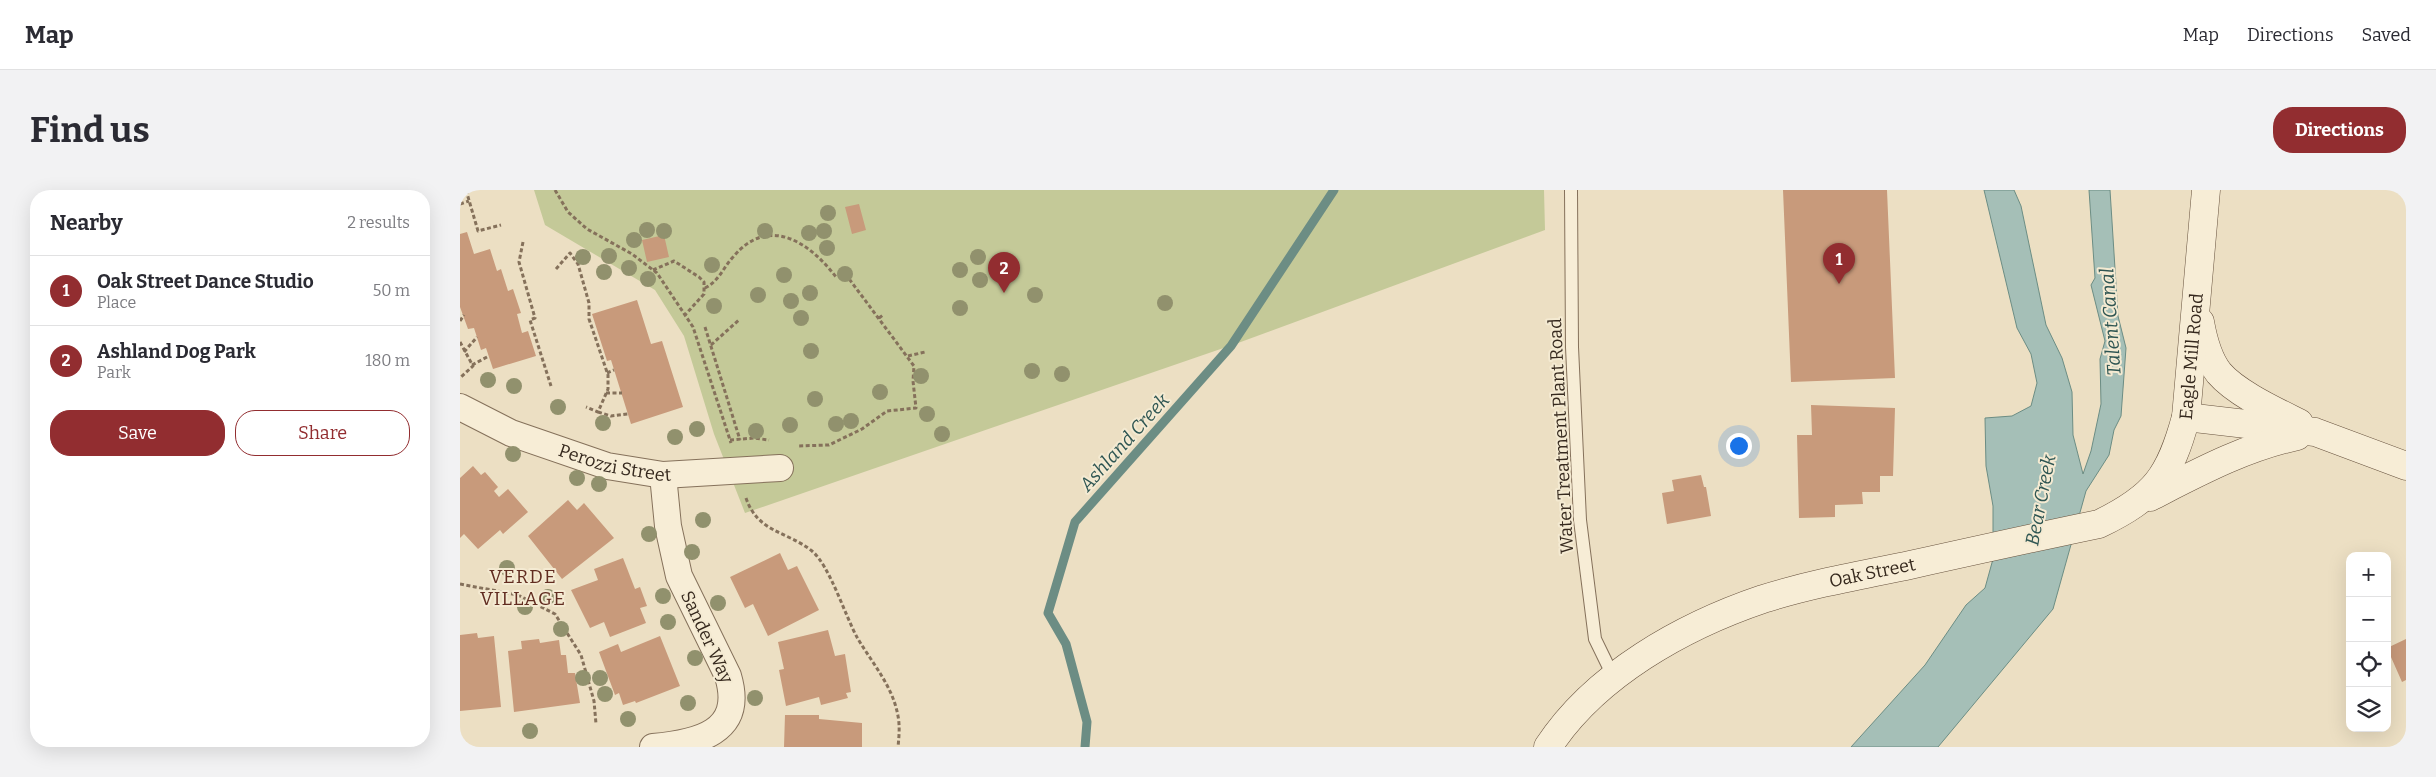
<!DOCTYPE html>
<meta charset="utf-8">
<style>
:root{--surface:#fff;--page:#f2f2f3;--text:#2b2b33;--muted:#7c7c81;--line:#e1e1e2;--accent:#922d30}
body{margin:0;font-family:Bitter,serif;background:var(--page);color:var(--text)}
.controls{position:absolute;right:15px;bottom:15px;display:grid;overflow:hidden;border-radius:10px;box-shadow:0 5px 20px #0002}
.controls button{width:45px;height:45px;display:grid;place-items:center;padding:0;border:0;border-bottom:1px solid var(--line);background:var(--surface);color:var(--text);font:25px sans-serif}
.you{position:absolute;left:1278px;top:255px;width:18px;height:18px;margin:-12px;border:4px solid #fff;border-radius:50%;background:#1a73e8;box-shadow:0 0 0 8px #1a73e833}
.badge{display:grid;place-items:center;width:32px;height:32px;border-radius:50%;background:var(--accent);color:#fff;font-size:16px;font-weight:700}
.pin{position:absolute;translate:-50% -41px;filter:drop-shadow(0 1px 2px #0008)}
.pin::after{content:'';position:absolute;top:26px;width:18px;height:15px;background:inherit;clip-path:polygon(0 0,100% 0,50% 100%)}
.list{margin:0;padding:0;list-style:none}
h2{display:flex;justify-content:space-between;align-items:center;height:65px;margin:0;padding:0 20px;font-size:21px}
h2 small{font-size:16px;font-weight:400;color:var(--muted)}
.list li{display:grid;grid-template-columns:32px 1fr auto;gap:15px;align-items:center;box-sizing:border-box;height:70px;padding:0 20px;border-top:1px solid var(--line)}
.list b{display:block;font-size:19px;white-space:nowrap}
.list p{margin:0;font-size:16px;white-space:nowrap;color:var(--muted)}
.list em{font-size:16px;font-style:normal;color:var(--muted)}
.actions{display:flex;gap:10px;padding:15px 20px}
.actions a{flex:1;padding:11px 0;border:1px solid var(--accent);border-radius:20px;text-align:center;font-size:18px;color:var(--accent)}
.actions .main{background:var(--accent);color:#fff}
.icon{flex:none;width:28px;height:28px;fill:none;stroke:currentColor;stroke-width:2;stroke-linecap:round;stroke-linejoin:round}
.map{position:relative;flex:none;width:1946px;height:557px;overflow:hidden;border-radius:20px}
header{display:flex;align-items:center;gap:30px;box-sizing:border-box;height:70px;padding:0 25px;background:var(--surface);border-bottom:1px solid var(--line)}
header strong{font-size:24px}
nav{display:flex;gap:28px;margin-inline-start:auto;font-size:18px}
.intro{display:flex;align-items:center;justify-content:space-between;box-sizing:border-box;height:120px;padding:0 30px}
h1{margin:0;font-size:35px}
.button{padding:12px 22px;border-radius:20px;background:var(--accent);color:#fff;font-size:18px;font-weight:700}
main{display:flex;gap:30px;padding:0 30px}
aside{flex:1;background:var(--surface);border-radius:20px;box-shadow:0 5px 20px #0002}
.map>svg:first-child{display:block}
.green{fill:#c4c998}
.water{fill:#a5bfb7;stroke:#6c8d84}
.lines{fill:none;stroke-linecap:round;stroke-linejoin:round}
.stream{stroke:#6c8d84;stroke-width:9}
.building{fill:#c89a7b}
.lane-casing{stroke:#85715b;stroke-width:14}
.street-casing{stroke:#85715b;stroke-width:28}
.secondary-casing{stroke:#67523e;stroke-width:29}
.path{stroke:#85715b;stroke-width:3;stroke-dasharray:4 2.5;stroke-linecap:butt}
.lane{stroke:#f7edd6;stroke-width:12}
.street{stroke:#f7edd6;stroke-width:26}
.secondary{stroke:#f7edd6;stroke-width:28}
.tree{fill:#91916d}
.labels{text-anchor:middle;stroke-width:4;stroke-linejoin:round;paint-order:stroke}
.street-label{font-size:18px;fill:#36291e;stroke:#f4ead2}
.water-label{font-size:19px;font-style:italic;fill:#2e5552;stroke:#f4ead2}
.neighbourhood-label{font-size:19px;letter-spacing:1px;fill:#612c20;stroke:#f4ead2}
</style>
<header>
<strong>Map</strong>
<nav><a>Map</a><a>Directions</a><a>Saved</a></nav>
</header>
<div class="intro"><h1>Find us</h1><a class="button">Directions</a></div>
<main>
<aside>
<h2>Nearby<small>2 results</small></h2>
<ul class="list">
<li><span class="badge">1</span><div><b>Oak Street Dance Studio</b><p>Place</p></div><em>50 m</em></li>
<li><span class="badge">2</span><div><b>Ashland Dog Park</b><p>Park</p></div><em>180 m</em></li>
</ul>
<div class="actions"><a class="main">Save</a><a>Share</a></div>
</aside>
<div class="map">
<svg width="1946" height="557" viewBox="0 0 1946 557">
<rect width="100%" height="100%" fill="#ecdfc3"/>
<path class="green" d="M74 0H1084L1085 40 778 153 285 323 254 244 224 146 195 100 85 35Z"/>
<path class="water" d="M1524 0H1554L1561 16 1586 135 1602 168 1612 202 1613 245 1623 284 1631 261 1641 214 1640 169 1645 151 1631 95 1635 88 1629 0H1650L1658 126 1666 158 1661 226 1654 240 1649 265 1626 301 1593 419 1478 557H1391L1465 475 1506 415 1525 398 1533 369V316L1526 276 1525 228 1552 226 1571 216 1577 193 1571 164 1557 138Z"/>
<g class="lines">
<path class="stream" d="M625 557 627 532 606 454 588 423 615 332 771 156 874 0"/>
</g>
<path class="building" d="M1323 0H1427L1435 188 1331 192Z
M399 14 406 40 392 44 385 17Z
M7 42 14 64 30 59 37 81 41 79 48 101 53 99 61 123 57 124 62 143 68 141 76 166 33 179 26 158 21 160 14 138 8 139 0 117V44Z
M204 45 209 67 187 72 182 50Z
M177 110 191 154 202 151 223 217 171 234 151 170 147 171 132 124Z
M1351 215 1435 218 1433 286H1420V302H1402L1403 314 1375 315V327L1339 328 1337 245H1352Z
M13 276 21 285 25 282 38 297 34 301 39 307 48 299 68 322 43 344 40 340 18 359 4 344 0 348V288Z
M1241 285 1244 297H1246L1251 326 1207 334 1202 303 1214 301 1212 290Z
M108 310 117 320 124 313 154 348 102 389 68 346Z
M320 363 328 380 337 376 359 420 308 446 293 414 285 418 270 387Z
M163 368 175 399 180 397 187 416 180 418 186 433 150 447 144 432 130 438 111 400 138 390 134 379Z
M368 440 375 466 385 464 391 502 386 503 388 508 361 515 359 507 326 516 319 480 324 479 318 452Z
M17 443 18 448 34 446 41 517 0 521V445Z
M200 446 220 496 176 513 175 511 163 515 159 503 155 505 139 462 158 454 161 462Z
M79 449 80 453 99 450 101 465H106L108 483H115L120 513 54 522 48 461 62 459 61 451Z
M1946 449V490L1942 492 1927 458Z
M325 525H359V529L402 533V557H324Z"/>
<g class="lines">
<g class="lane-casing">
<path id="lane" d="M1111 0 1112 157 1120 330 1135 449 1153 486"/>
</g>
<g class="street-casing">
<g id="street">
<path id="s1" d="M0 217 51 243 147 276 203 285 320 278"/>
<path d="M193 557C237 553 285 543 268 486L219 386 208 336 203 285"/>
</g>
</g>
<g class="secondary-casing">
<g id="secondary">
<path d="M1740 132C1743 149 1748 169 1759 183 1776 203 1815 221 1839 233"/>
<path d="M1726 227 1855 242 1946 276"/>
<path d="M1690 307C1739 282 1783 258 1837 246"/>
<path id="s2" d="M1088 557C1135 485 1223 436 1303 409 1351 394 1401 385 1450 375 1513 361 1576 347 1639 334 1695 307 1710 286 1726 227L1746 0"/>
</g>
</g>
<path class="path" d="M6 0 18 41 41 35
M95 0 108 22 127 39 172 64 197 83 233 137 271 253
M0 14 9 11
M63 52 59 72 75 128 70 130 91 196
M96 79 110 63 118 74 129 113V129L148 185V199L138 222 126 217
M193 80 214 71 239 87 244 92V104L225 125
M245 98C259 91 263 78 273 67 309 24 350 53 376 87L387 86 454 176 453 191 456 218 427 221 402 239 369 255 337 256
M419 128 423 125
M0 131 4 125
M245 137 280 250
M0 152 13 176 1 187
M251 155 280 129
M4 162 17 147
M448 166 465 162
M12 175 29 166
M147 183 154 180
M146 203H162
M138 222 151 226 168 224
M270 250 294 248 309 250
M286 308C298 343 327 341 352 361 370 376 385 426 398 449 413 474 433 497 438 526 440 536 439 547 438 557
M0 394 58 405 95 424 121 465 134 511 136 534"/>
<use href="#lane" class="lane"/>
<use href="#street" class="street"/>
<use href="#secondary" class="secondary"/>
</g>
<g class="tree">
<circle cx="368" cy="23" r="8"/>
<circle cx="187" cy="40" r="8"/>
<circle cx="204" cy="41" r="8"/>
<circle cx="305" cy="41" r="8"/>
<circle cx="364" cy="41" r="8"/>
<circle cx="349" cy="43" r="8"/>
<circle cx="174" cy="50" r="8"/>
<circle cx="367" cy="58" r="8"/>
<circle cx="149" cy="66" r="8"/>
<circle cx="123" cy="67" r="8"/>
<circle cx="518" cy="67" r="8"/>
<circle cx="252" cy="75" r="8"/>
<circle cx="169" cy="78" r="8"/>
<circle cx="500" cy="80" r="8"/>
<circle cx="144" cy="82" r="8"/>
<circle cx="385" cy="84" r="8"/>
<circle cx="324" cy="85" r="8"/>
<circle cx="188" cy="89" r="8"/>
<circle cx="520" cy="90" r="8"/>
<circle cx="350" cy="103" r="8"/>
<circle cx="298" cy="105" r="8"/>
<circle cx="575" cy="105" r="8"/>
<circle cx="331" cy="111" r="8"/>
<circle cx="705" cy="113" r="8"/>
<circle cx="254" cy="116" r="8"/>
<circle cx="500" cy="118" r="8"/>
<circle cx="341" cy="128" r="8"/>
<circle cx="351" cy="161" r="8"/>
<circle cx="572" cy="181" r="8"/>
<circle cx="602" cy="184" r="8"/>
<circle cx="461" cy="186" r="8"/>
<circle cx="28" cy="190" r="8"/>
<circle cx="54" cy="196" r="8"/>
<circle cx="420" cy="202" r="8"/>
<circle cx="355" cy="209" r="8"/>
<circle cx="98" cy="217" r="8"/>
<circle cx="467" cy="224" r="8"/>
<circle cx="391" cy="231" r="8"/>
<circle cx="143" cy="233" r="8"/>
<circle cx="376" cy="234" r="8"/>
<circle cx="330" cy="235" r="8"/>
<circle cx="237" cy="239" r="8"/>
<circle cx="296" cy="241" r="8"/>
<circle cx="482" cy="244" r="8"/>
<circle cx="215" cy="247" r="8"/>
<circle cx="53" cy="264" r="8"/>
<circle cx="117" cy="288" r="8"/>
<circle cx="139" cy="294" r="8"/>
<circle cx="243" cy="330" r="8"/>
<circle cx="189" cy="344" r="8"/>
<circle cx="232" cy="362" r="8"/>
<circle cx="47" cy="378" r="8"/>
<circle cx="203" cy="406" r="8"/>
<circle cx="88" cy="407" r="8"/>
<circle cx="258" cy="413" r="8"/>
<circle cx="65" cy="417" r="8"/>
<circle cx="208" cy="432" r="8"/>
<circle cx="101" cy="439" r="8"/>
<circle cx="235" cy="468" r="8"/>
<circle cx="123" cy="488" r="8"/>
<circle cx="140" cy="488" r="8"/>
<circle cx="145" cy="504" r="8"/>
<circle cx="295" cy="508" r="8"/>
<circle cx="228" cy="513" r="8"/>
<circle cx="168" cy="529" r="8"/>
<circle cx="70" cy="541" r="8"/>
</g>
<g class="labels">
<g class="street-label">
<text dy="6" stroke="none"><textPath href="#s2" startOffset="815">Eagle Mill Road</textPath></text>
<text transform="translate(1101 246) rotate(-93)" y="6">Water Treatment Plant Road</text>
<text dy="6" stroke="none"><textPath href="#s1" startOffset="166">Perozzi Street</textPath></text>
<text dy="6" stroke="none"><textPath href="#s2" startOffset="378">Oak Street</textPath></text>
<text transform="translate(247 447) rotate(65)" y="6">Sander Way</text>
</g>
<g class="water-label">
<text transform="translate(1650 132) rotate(-94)" y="7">Talent Canal</text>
<text transform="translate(664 252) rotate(-48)" y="7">Ashland Creek</text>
<text transform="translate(1580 310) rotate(-79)" y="7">Bear Creek</text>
</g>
<g class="neighbourhood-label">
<text x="63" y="393">VERDE<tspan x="63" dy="22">VILLAGE</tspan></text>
</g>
</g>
</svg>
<div class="controls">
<button>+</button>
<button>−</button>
<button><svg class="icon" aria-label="locate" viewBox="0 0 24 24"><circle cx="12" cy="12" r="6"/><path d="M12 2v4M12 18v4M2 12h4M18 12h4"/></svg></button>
<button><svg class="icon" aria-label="layers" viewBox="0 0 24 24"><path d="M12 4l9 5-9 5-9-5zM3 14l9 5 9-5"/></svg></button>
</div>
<div class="you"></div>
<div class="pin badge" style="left:1379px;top:94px">1</div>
<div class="pin badge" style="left:544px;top:103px">2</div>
</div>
</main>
